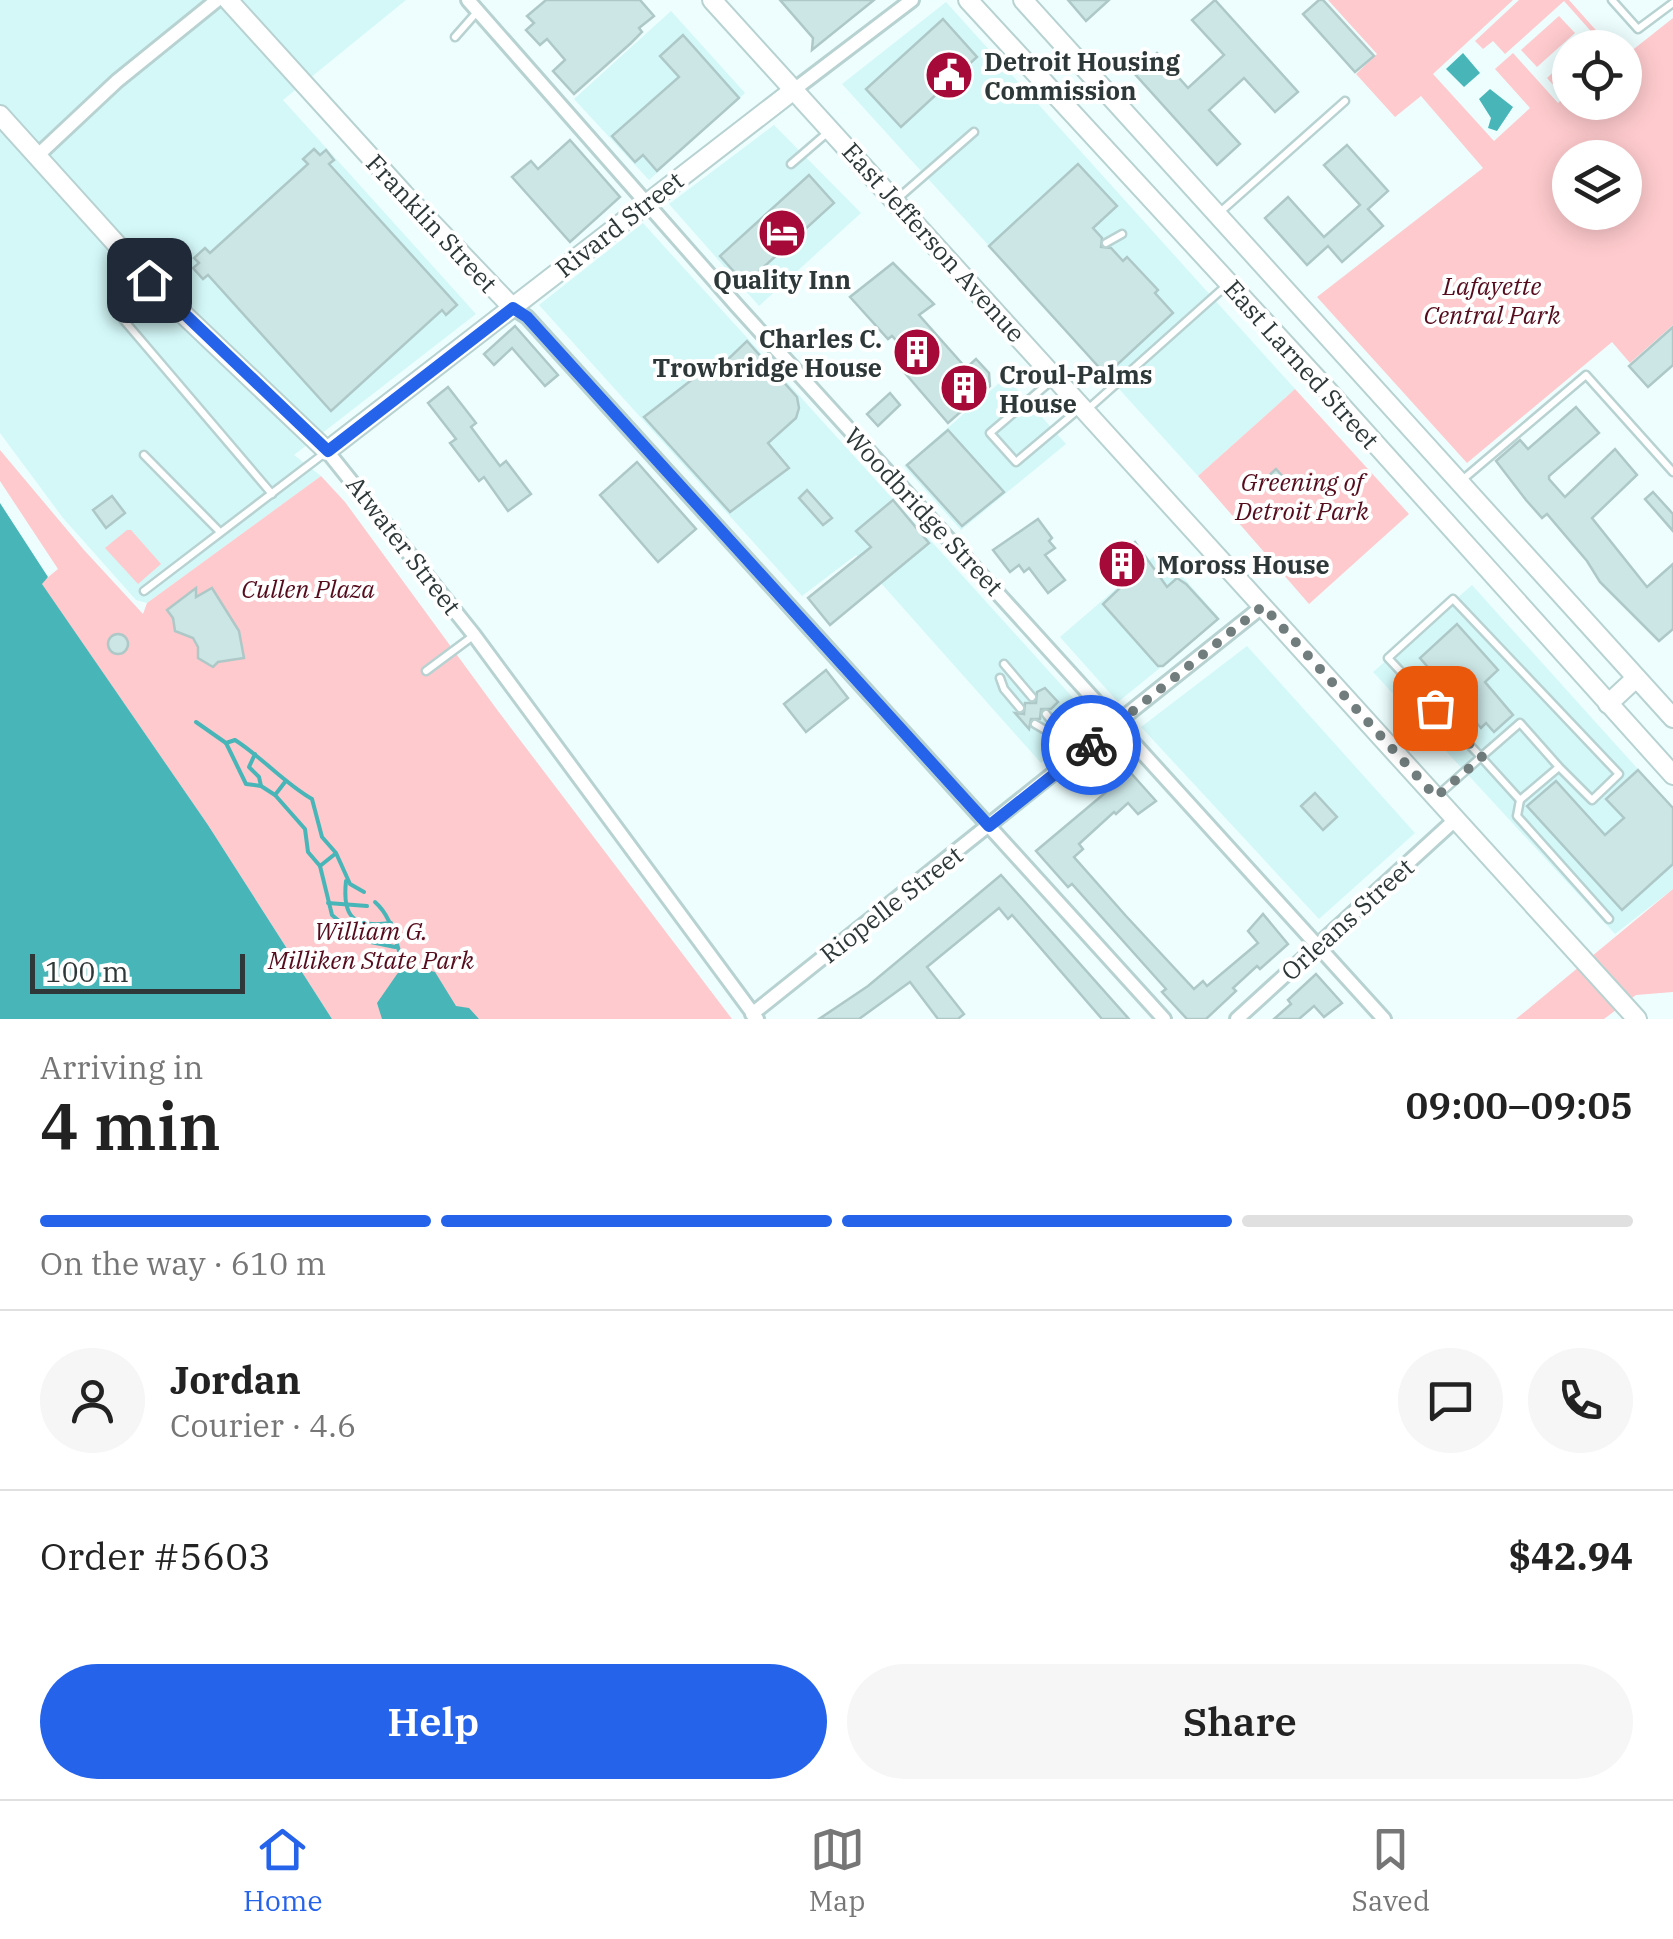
<!DOCTYPE html>
<html lang="en">
<head>
<meta charset="utf-8">
<style>
	body { margin:0; font-family:"IBM Plex Serif",serif; background:#f6f6f6; color:#222; height:100vh; display:flex; flex-direction:column; font-size:38px; white-space:nowrap }
	* { box-sizing:border-box; margin:0 }
	p { font-size:32px; color:#767676 }
	.icon { flex:none; width:55px; height:55px; fill:none; stroke:currentColor; stroke-width:2; stroke-linecap:round; stroke-linejoin:round }
	.map { position:relative; height:1019px; overflow:hidden }
	.details { display:flex; flex-direction:column; background:#fff; flex:1 }
	.details>* { flex:none }
	.tools { position:absolute; left:1552px; top:30px; display:grid; gap:20px }
	.tools a { display:grid; place-items:center; width:90px; height:90px; border-radius:50%; background:#fff; box-shadow:0 5px 25px #0003; font-size:50px }
	.scale { position:absolute; left:30px; bottom:25px; width:215px; box-sizing:border-box; padding-left:10px; border:5px solid #2e3838; border-top:0; font-size:28px; line-height:35px; white-space:nowrap; color:#2e3838; -webkit-text-stroke:8px #fff; paint-order:stroke }
	.pin { position:absolute; display:grid; place-items:center; width:85px; height:85px; color:#fff; margin:-42px; border-radius:20px; box-shadow:0 5px 15px #0006 }
	.courier { position:absolute; display:grid; place-items:center; width:100px; height:100px; margin:-50px; border:8px solid #2563eb; border-radius:50%; background:#fff; color:#222; box-shadow:0 2px 12px #0007 }
	.head em { font-style:normal; font-weight:600 }
	.head div { display:flex; flex-direction:column-reverse }
	.head { display:flex; align-items:center; justify-content:space-between; height:170px; padding:0 40px }
	h1 { font-size:65px; font-weight:600; line-height:75px }
	.bar { display:grid; grid-template-columns:repeat(4,1fr); gap:15px 10px; align-content:center; height:120px; padding:0 40px }
	.bar i { height:12px; border-radius:8px; background:#e0e0e0 }
	.bar .active { background:#2563eb }
	.bar p { grid-column:span 4 }
	.line { display:flex; align-items:center; gap:25px; padding:0 40px; border-top:2px solid #e0e0e0 }
	.line div { flex:1 }
	.round { display:grid; place-items:center; flex:none; width:105px; height:105px; border-radius:52px; background:#f6f6f6 }
	.cta { display:flex; gap:20px; margin-top:auto; padding:20px 40px }
	.cta a { flex:1; height:115px; border-radius:60px; background:#2563eb; color:#fff; font-size:40px; font-weight:600; line-height:115px; text-align:center }
	.cta a+a { background:#f6f6f6; color:#222 }
	.tabs { display:flex; justify-content:space-around; align-items:center; height:140px; border-top:2px solid #e0e0e0; background:#fff; font-size:28px; color:#767676 }
	.tabs a { display:grid; justify-items:center; gap:5px }
	.tabs .active { color:#2563eb }
	.map>svg:first-child { display:block }
	.built { fill:#d4f8f8 }
	.green { fill:#fecacd; fill-rule:evenodd }
	.water { fill:#48b6b8 }
	.lines { fill:none; stroke-linecap:round; stroke-linejoin:round }
	.stream { stroke:#48b6b8; stroke-width:4 }
	.building { fill:#cce6e6; stroke:#aec8c8; stroke-width:2.5 }
	.lane-casing { stroke:#b8d2d2; stroke-width:11 }
	.street-casing { stroke:#b8d2d2; stroke-width:18 }
	.secondary-casing { stroke:#b8d2d2; stroke-width:22 }
	.lane { stroke:#fff; stroke-width:6 }
	.street { stroke:#fff; stroke-width:12 }
	.secondary { stroke:#fff; stroke-width:18 }
	.done { stroke:#717d7d; stroke-width:10; stroke-dasharray:0 18 }
	.route { stroke:#2563eb; stroke-width:12 }
	.labels { text-anchor:middle; dominant-baseline:central; stroke-width:8; stroke-linejoin:round; paint-order:stroke }
	.poi-label { font-size:25px; font-weight:bold; fill:#2e3838; stroke:#fff; text-anchor:start }
	.street-label { font-size:25px; fill:#2e3838; stroke:#fff }
	.park-label { font-size:25px; font-style:italic; fill:#550c1d; stroke:#fff }
</style>
</head>
<body>
<div class="map">
<svg width="1673" height="1019" viewBox="0 0 1673 1019">
	<rect width="100%" height="100%" fill="#eefefe"/>
	<g class="built">
		<polygon points="0,0 406,0 283,100 476,314 294,455 321,476 147,603 136,600 63,518 0,433"/>
		<polygon points="946,2 1295,389 1198,476 842,84"/>
		<polygon points="671,11 745,93 649,180 574,99"/>
		<polygon points="774,125 861,213 759,306 669,204"/>
		<polygon points="643,223 1075,700 1091,723 1041,763 856,555 802,596 539,305"/>
		<polygon points="1006,377 1066,444 961,530 904,466"/>
		<polygon points="1160,551 1220,619 1118,702 1060,637"/>
		<polygon points="1472,585 1673,808 1673,889 1615,934 1373,672"/>
		<polygon points="1247,646 1415,833 1319,919 1141,727"/>
	</g>
	<g class="green">
		<path d="M1328 0H1513L1433 74 1494 141 1530 108 1495 69 1513 53 1558 103 1570 92V102H1625V56L1673 18V325L1630 363 1612 342 1467 463 1317 297 1483 168 1421 96 1395 117 1356 74 1377 54ZM1570 158H1625V212H1570Z"/>
		<polygon points="1519,0 1569,0 1611,47 1605,47 1564,1 1505,54 1493,41 1483,49 1475,41"/>
		<polygon points="1559,16 1575,33 1537,67 1521,50"/>
		<polygon points="1570,57 1570,88 1562,95 1547,78"/>
		<polygon points="1295,389 1409,514 1309,604 1198,476"/>
		<polygon points="0,450 84,550 143,614 147,603 321,476 345,502 498,711 732,1019 332,1019 208,825 41,583 58,569 0,481"/>
		<polygon points="127,530 131,530 161,564 138,584 105,548"/>
		<polygon points="1673,889 1673,992 1636,995 1604,1019 1516,1019"/>
	</g>
	<g class="water">
		<polygon points="1463,53 1480,73 1464,87 1446,69"/>
		<polygon points="1490,89 1513,107 1497,131 1488,128 1491,118 1479,99"/>
		<polygon points="0,503 48,577 42,584 208,825 332,1019 0,1019"/>
		<polygon points="404,964 435,972 456,1006 469,1008 479,1019 382,1019 377,1003"/>
	</g>
	<g class="lines">
		<g class="stream">
			<path d="M196 722 226 743 235 740C263 758 284 783 312 799L322 837 336 853 350 884 364 892"/>
			<polyline points="226,743 246,784 261,786"/>
			<polyline points="255,754 249,767 259,777 261,786 275,795"/>
			<polyline points="285,782 275,795 305,829 308,852 320,866 332,915 361,940 395,947"/>
			<polyline points="320,866 335,854"/>
			<path d="M346 881C342 918 354 928 391 923"/>
			<path d="M375 902C394 919 394 942 404 964"/>
			<polyline points="328,903 367,906"/>
		</g>
	</g>
	<g class="building">
		<polygon points="546,0 640,0 654,16 639,28 642,32 631,43 574,94 553,71 565,60 547,39 540,45 526,30 534,23 527,16"/>
		<polygon points="780,0 874,0 812,50 813,38"/>
		<polygon points="1068,0 1109,0 1086,21"/>
		<polygon points="1215,0 1298,92 1275,112 1244,78 1209,110 1240,144 1217,165 1134,73 1157,53 1188,88 1224,55 1192,20"/>
		<polygon points="1319,0 1323,0 1374,56 1355,72 1303,14"/>
		<polygon points="943,19 977,57 901,127 866,89"/>
		<polygon points="683,35 739,98 657,171 643,155 635,162 612,136 679,77 660,56"/>
		<polygon points="570,140 620,197 570,242 512,177 531,161 538,169"/>
		<polygon points="1347,145 1388,191 1368,209 1383,226 1342,262 1328,246 1307,265 1265,218 1288,197 1324,237 1360,205 1324,165"/>
		<polygon points="314,149 320,155 326,150 334,160 329,164 457,305 446,315 442,310 331,411 208,275 203,279 193,268 199,263 194,258 205,248 210,253 308,164 303,159"/>
		<polygon points="1078,164 1117,206 1093,228 1102,238 1101,247 1111,248 1123,261 1127,257 1158,290 1155,293 1173,313 1106,375 989,246"/>
		<polygon points="809,175 834,203 745,284 720,256"/>
		<polygon points="893,263 934,304 919,315 966,368 976,359 989,373 990,386 948,423 898,365 910,355 892,336 888,339 850,297"/>
		<polygon points="515,326 558,375 545,386 512,348 494,365 484,354"/>
		<polygon points="1673,327 1673,365 1648,387 1629,366"/>
		<polygon points="747,341 797,397 799,408 796,418 768,443 789,468 730,512 644,417 716,361 721,366"/>
		<polygon points="448,387 476,423 471,427 500,466 506,461 531,494 508,511 484,477 479,481 450,443 456,439 428,403"/>
		<polygon points="890,393 900,405 878,426 867,414"/>
		<polygon points="1576,407 1599,433 1549,476 1549,479 1565,497 1615,449 1637,475 1592,518 1647,587 1673,564 1673,629 1659,641 1600,582 1587,561 1547,514 1542,518 1526,500 1496,461 1520,440 1528,449"/>
		<polygon points="948,430 1004,492 962,526 907,465"/>
		<polygon points="637,462 696,529 658,562 600,495"/>
		<polygon points="1276,469 1286,480 1273,491 1264,480"/>
		<polygon points="807,490 832,518 823,525 799,498"/>
		<polygon points="1653,492 1673,514 1673,531 1645,499"/>
		<polygon points="112,496 125,513 106,528 93,510"/>
		<polygon points="893,500 929,543 830,625 808,598 871,547 856,531"/>
		<polygon points="1038,519 1052,538 1049,541 1055,548 1045,555 1065,580 1048,593 1029,568 1024,572 1019,565 1010,572 993,550"/>
		<polygon points="1135,542 1167,587 1177,578 1186,584 1218,619 1163,666 1158,666 1103,604 1120,588 1107,572 1113,567 1108,561 1116,554 1119,556"/>
		<polygon points="196,588 196,597 212,588 239,631 244,658 218,662 213,667 198,658 198,647 193,638 175,631 173,618 167,610"/>
		<polygon points="1457,624 1498,670 1485,682 1513,715 1494,732 1486,723 1481,728 1420,658"/>
		<circle cx="118" cy="644" r="10"/>
		<polygon points="826,670 848,698 806,732 784,704"/>
		<polygon points="1045,688 1058,702 1051,709 1041,709 1040,719 1031,719 1029,729 1015,713 1024,714 1025,703 1036,703 1037,692"/>
		<polygon points="1638,770 1673,808 1673,864 1622,910 1527,806 1556,781 1605,835 1624,818 1606,799"/>
		<polygon points="1130,772 1156,801 1138,814 1128,803 1116,814 1114,812 1079,844 1083,849 1074,857 1126,916 1194,989 1203,981 1207,986 1258,943 1248,931 1263,914 1288,944 1260,969 1257,966 1233,988 1236,991 1206,1019 1187,1019 1162,992 1166,989 1072,884 1068,887 1036,851"/>
		<polygon points="1315,793 1337,817 1323,830 1301,806"/>
		<polygon points="1001,875 1129,1019 1102,1019 1012,915 1008,919 999,908 927,967 964,1014 958,1019 938,1019 910,982 859,1019 819,1019 868,986"/>
		<polygon points="1316,974 1342,1003 1324,1017 1314,1006 1299,1019 1274,1019 1291,1004 1288,1000"/>
	</g>
	<g class="lines">
		<g class="lane-casing">
			<g id="lane">
				<polyline points="1612,0 1638,29 1673,3"/>
				<polyline points="455,37 477,12"/>
				<polyline points="791,164 827,133"/>
				<polyline points="896,200 974,132"/>
				<polyline points="1219,213 1345,101"/>
				<polyline points="1106,243 1122,234"/>
				<polyline points="148,282 116,311 272,494"/>
				<polyline points="1051,381 990,433 1016,462 1079,409"/>
				<polyline points="1088,409 1228,284"/>
				<polyline points="144,455 220,532"/>
				<polyline points="1461,481 1586,375 1673,472"/>
				<polyline points="144,591 326,452"/>
				<polyline points="1004,664 1032,697"/>
				<polyline points="426,671 473,636"/>
				<polyline points="1000,678 1004,689 1020,708"/>
				<polyline points="1046,714 1079,754"/>
				<polyline points="1035,724 1059,738 1075,758"/>
				<polyline points="1437,796 1481,757 1520,800 1559,767 1592,800 1619,774 1453,599 1388,658 1481,757 1520,723 1559,767"/>
				<polyline points="1520,800 1517,816 1609,919"/>
			</g>
		</g>
		<g class="street-casing">
			<g id="street">
				<polyline points="468,0 737,306 1384,1019"/>
				<polyline points="795,89 912,0"/>
				<polyline points="37,156 117,81 217,0"/>
				<polyline points="513,308 527,317 1164,1019"/>
				<polyline points="327,451 474,635 757,1019"/>
				<polyline points="752,1014 1263,606"/>
				<polyline points="1237,1019 1456,819"/>
			</g>
		</g>
		<g class="secondary-casing">
			<g id="secondary">
				<polyline points="228,0 404,194 513,308"/>
				<polyline points="712,0 1637,1019"/>
				<polyline points="968,0 1320,382 1673,775"/>
				<polyline points="1023,0 1673,718"/>
				<polyline points="0,115 157,289 327,451 795,89"/>
				<polyline points="1608,704 1636,678"/>
			</g>
		</g>
		<use href="#lane" class="lane"/>
		<use href="#street" class="street"/>
		<use href="#secondary" class="secondary"/>
	</g>
	<g class="lines">
		<polyline class="done" points="1091,745 1263,606 1436,797 1482,757 1435,708"/>
		<polyline class="route" points="149,280 328,451 513,308 527,317 989,826 1091,745"/>
	</g>
	<defs>
		<g id="civic-disc" transform="scale(2.5)"><circle r="9.5" fill="#a50a38" stroke="#fff"/><path d="M-.6-6.5H3V-4.5H.6V-3L4-1V1h2V6H-6V1h2V-1L-.6-3ZM-1.2 2.5V6h2.4V2.5Z" fill="#fff"/></g>
		<g id="hotel-disc" transform="scale(2.5)"><circle r="9.5" fill="#a50a38" stroke="#fff"/><path d="M-6-4.5h1.5V1H6V5H4.5V3h-9V5H-6ZM-4 0a1.8 1.8 0 1 1 3.6 0ZM.5 0V-2.5h3Q6-2.5 6 0Z" fill="#fff"/></g>
		<g id="building-disc" transform="scale(2.5)"><circle r="9.5" fill="#a50a38" stroke="#fff"/><path d="M-4-6H4V6H1V3H-1V6H-4ZM-2.5-4.3h1.7v1.8h-1.7ZM.8-4.3h1.7v1.8H.8ZM-2.5-1h1.7V.8h-1.7ZM.8-1h1.7V.8H.8Z" fill="#fff"/></g>
	</defs>
	<g fill-rule="evenodd">
		<use href="#civic-disc" x="949" y="75"/>
		<use href="#hotel-disc" x="782" y="233"/>
		<use href="#building-disc" x="917" y="352"/>
		<use href="#building-disc" x="964" y="388"/>
		<use href="#building-disc" x="1122" y="564"/>
	</g>
	<g class="labels">
		<g class="poi-label">
			<text x="984" y="61">Detroit Housing<tspan x="984" dy="29">Commission</tspan></text>
			<text x="782" y="279" text-anchor="middle">Quality Inn</text>
			<text x="882" y="338" text-anchor="end">Charles C.<tspan x="882" dy="29">Trowbridge House</tspan></text>
			<text x="999" y="374">Croul-Palms<tspan x="999" dy="29">House</tspan></text>
			<text x="1157" y="564">Moross House</text>
		</g>
		<g class="street-label">
			<text transform="translate(432 223) rotate(47)">Franklin Street</text>
			<text transform="translate(619 224) rotate(-38)">Rivard Street</text>
			<text transform="translate(934 242) rotate(48)">East Jefferson Avenue</text>
			<text transform="translate(1302 364) rotate(48)">East Larned Street</text>
			<text transform="translate(924 511) rotate(47)">Woodbridge Street</text>
			<text transform="translate(404 545) rotate(52)">Atwater Street</text>
			<text transform="translate(891 904) rotate(-38)">Riopelle Street</text>
			<text transform="translate(1347 919) rotate(-42)">Orleans Street</text>
		</g>
		<g class="park-label">
			<text x="1492" y="285">Lafayette<tspan x="1492" dy="29">Central Park</tspan></text>
			<text x="1302" y="481">Greening of<tspan x="1302" dy="29">Detroit Park</tspan></text>
			<text x="308" y="588">Cullen Plaza</text>
			<text x="371" y="930">William G.<tspan x="371" dy="29">Milliken State Park</tspan></text>
		</g>
	</g>
</svg>
<div class="tools">
<a><svg class="icon" aria-label="locate" viewBox="0 0 24 24"><circle cx="12" cy="12" r="6"/><path d="M12 2v4M12 18v4M2 12h4M18 12h4"/></svg></a>
<a><svg class="icon" aria-label="layers" viewBox="0 0 24 24"><path d="M12 4l9 5-9 5-9-5zM3 14l9 5 9-5"/></svg></a>
</div>
<div class="scale">100 m</div>
<div class="pin" style="left:1435px;top:708px;background:#ea580c"><svg class="icon" aria-label="bag" viewBox="0 0 24 24"><path d="M5 8h14l-1 12H6zM9 8a3 3 0 0 1 6 0"/></svg></div>
<div class="pin" style="left:149px;top:280px;background:#1f2937"><svg class="icon" aria-label="home" viewBox="0 0 24 24"><path d="M3 11l9-7 9 7M6 9v11h12V9"/></svg></div>
<div class="courier" style="left:1091px;top:745px"><svg class="icon" aria-label="bike" viewBox="0 0 24 24"><circle cx="6" cy="16" r="4"/><circle cx="18" cy="16" r="4"/><path d="M6 16l4-8h5l3 8M10 8l3 8H6M13 5h3"/></svg></div>
</div>
<section class="details">
<div class="head"><div><h1>4 min</h1><p>Arriving in</p></div><em>09:00–09:05</em></div>
<div class="bar"><i class="active"></i><i class="active"></i><i class="active"></i><i></i><p>On the way · 610 m</p></div>
<div class="line" style="height:180px"><a class="round"><svg class="icon" aria-label="person" viewBox="0 0 24 24"><circle cx="12" cy="8" r="4"/><path d="M4 21q1-7 8-7t8 7"/></svg></a><div><b>Jordan</b><p>Courier · 4.6</p></div><a class="round"><svg class="icon" aria-label="chat" viewBox="0 0 24 24"><path d="M4 5h16v11H9l-5 4z"/></svg></a><a class="round"><svg class="icon" aria-label="phone" viewBox="0 0 24 24"><path d="M5 4h4l2 5-3 2q2 4 5 5l2-3 5 2v4C11 20 4 13 5 4z"/></svg></a></div>
<div class="line" style="height:130px"><div>Order #5603</div><b>$42.94</b></div>
<div class="cta"><a>Help</a><a>Share</a></div>
</section>
<nav class="tabs">
<a class="active"><svg class="icon" aria-label="home" viewBox="0 0 24 24"><path d="M3 11l9-7 9 7M6 9v11h12V9"/></svg>Home</a>
<a><svg class="icon" aria-label="map" viewBox="0 0 24 24"><path d="M3 6l6-2 6 2 6-2v14l-6 2-6-2-6 2zM9 4v14M15 6v14"/></svg>Map</a>
<a><svg class="icon" aria-label="saved" viewBox="0 0 24 24"><path d="M7 4h10v16l-5-4-5 4z"/></svg>Saved</a>
</nav>
</body>
</html>
